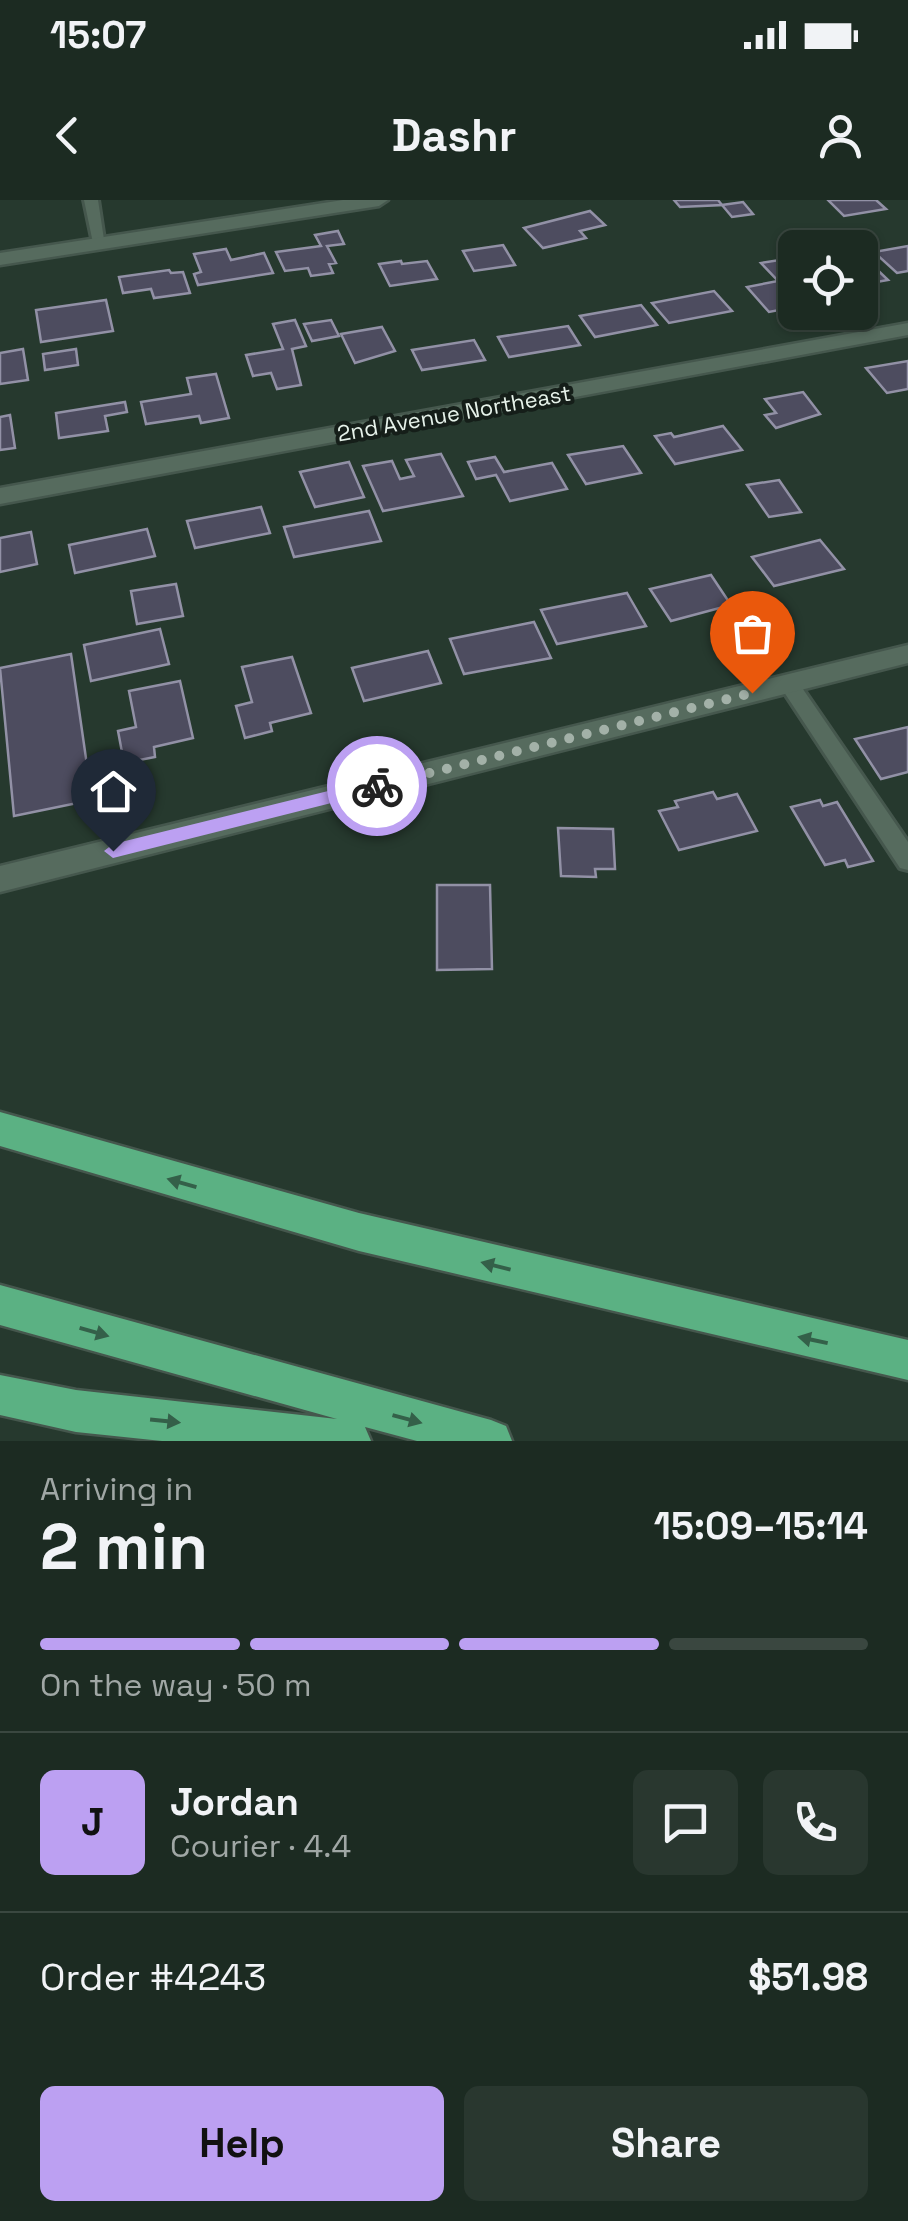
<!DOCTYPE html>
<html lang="en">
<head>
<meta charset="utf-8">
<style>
	body { margin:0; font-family:"Space Grotesk",sans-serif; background:#29372f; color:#f1f3f6; height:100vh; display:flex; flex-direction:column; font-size:38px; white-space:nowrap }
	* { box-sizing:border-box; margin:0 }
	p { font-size:32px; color:#a0a7a5 }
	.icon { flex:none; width:55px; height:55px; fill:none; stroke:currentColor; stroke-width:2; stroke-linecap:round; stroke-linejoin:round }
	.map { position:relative; height:1241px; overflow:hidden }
	.side { display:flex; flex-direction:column; background:#1c2b22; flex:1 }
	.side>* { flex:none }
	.controls { position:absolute; left:778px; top:30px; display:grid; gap:20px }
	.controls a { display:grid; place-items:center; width:100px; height:100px; border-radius:15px; background:#1c2b22; box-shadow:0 2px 8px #0004,0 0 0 2px #3a4740; font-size:50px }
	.pin { position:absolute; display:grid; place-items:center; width:85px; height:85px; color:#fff; margin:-102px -42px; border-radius:50% 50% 50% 0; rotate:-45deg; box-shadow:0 0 10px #0007 }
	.pin .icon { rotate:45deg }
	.courier { position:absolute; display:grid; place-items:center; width:100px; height:100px; margin:-50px; border:8px solid #bca0f2; border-radius:50%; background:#fff; color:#222; box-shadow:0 2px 12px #0007 }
	.head em { font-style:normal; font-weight:700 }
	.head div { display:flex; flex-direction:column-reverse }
	.head { display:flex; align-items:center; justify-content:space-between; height:170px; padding:0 40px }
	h1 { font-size:65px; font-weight:700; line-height:75px }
	.bar { display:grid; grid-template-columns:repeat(4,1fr); gap:15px 10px; align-content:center; height:120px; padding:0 40px }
	.bar i { height:12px; border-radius:8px; background:#3a4740 }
	.bar .selected { background:#bca0f2 }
	.bar p { grid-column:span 4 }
	.line { display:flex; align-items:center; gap:25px; padding:0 40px; border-top:2px solid #3a4740 }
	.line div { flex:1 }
	.round { display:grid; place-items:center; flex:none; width:105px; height:105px; border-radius:15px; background:#29372f }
	.action { display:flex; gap:20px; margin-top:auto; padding:20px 40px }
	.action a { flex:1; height:115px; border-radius:15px; background:#bca0f2; color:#111; font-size:40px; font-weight:700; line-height:115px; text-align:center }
	.action a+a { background:#29372f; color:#f1f3f6 }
	.status { display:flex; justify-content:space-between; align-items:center; height:70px; padding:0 50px; background:#1c2b22; direction:ltr }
	.status svg { height:28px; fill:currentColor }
	header { display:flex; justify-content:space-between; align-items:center; height:130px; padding:0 40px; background:#1c2b22; font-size:45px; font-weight:700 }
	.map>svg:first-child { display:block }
	.building { fill:#4d4c5f; stroke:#9291a6; stroke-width:2.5 }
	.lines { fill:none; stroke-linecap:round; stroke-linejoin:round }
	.lane-casing { stroke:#45574d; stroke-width:6 }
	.street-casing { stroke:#45574d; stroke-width:5 }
	.highway-casing { stroke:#45574d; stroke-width:5 }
	.lane { fill:#566b5e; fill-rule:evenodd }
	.street { fill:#566b5e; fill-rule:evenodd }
	.highway { fill:#5bb183; fill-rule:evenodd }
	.oneway { fill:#346049 }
	.route { fill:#bca0f2 }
	.done { stroke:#a3b1a8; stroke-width:10; stroke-dasharray:0 18 }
	.labels { text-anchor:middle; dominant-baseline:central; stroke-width:8; stroke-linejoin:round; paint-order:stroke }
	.far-street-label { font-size:22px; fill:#e6f2ea; stroke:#151e19 }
</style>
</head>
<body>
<div class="status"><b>15:07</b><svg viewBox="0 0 49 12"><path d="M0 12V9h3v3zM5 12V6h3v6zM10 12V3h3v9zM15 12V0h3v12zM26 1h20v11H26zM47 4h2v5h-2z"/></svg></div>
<header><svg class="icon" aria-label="back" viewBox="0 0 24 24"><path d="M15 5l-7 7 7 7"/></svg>Dashr<svg class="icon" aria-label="person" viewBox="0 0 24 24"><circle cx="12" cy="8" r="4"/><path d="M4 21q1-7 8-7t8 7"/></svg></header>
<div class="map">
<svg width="908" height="1241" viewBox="0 0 908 1241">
	<rect width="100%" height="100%" fill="#26392e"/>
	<g class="building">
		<polygon points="674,0 718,0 722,5 680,7"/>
		<polygon points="828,0 876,0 886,9 844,16"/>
		<polygon points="743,2 753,14 732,17 722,5"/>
		<polygon points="590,11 605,25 580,31 586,38 543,48 524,28"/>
		<polygon points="338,31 344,44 327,46 336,63 329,64 333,73 311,76 308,68 285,71 276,52 321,46 315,35"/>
		<polygon points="503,45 515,65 474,71 463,51"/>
		<polygon points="908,46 908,71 897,73 874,52"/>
		<polygon points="226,49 231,60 264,53 273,73 198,85 194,74 201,72 194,54"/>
		<polygon points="860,55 862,55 888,80 860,85"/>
		<polygon points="786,59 795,68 795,107 769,112 747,87 778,81 761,63"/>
		<polygon points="401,61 402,64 427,61 437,79 390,86 379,64"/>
		<polygon points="169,70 171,73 183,72 190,93 154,98 151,89 123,93 119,77"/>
		<polygon points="714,91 732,111 669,123 652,103"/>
		<polygon points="106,100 113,131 41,142 36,110"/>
		<polygon points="641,105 657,125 595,137 580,116"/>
		<polygon points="295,120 306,146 292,149 301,185 277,189 271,173 253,176 246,155 283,149 273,124"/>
		<polygon points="331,120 339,136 312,141 304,124"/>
		<polygon points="568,126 580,145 509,157 498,137"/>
		<polygon points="382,127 395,151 355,163 341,134"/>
		<polygon points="474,140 485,160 422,170 412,150"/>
		<polygon points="23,149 28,180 0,184 0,153"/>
		<polygon points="76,149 78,165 45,170 43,154"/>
		<polygon points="908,161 908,189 887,193 866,168"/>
		<polygon points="216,174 229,218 201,223 199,216 146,224 141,202 191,194 187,178"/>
		<polygon points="803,192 820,214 776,228 765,215 776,213 765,199"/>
		<polygon points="125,202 127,212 105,216 108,231 59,238 56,213"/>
		<polygon points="10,215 15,248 0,250 0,217"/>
		<polygon points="723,226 742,250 675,264 655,236 671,233 674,237"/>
		<polygon points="623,246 641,273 586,284 568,255"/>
		<polygon points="441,254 463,296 383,311 363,266 392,261 400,279 414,276 406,260"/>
		<polygon points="495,257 504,272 552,263 567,289 510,301 496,275 476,279 468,262"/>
		<polygon points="349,262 364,297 315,307 300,272"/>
		<polygon points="779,280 801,312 769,317 747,285"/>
		<polygon points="261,307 270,333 195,348 187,321"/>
		<polygon points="369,311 381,341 294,357 284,327"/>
		<polygon points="147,329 155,356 75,373 69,345"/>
		<polygon points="31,332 37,364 0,372 0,338"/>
		<polygon points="820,340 844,369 774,386 752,357"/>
		<polygon points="711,375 731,405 671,421 650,389"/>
		<polygon points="176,384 183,416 137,424 131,391"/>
		<polygon points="627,393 646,426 557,444 541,410"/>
		<polygon points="534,422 551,458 464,474 450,439"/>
		<polygon points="160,429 169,464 91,481 84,445"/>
		<polygon points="428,451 441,483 364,501 352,468"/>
		<polygon points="71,454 92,600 14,616 0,468"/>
		<polygon points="292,457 311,513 270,523 272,531 245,538 236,506 252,502 242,467"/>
		<polygon points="180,481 193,538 154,547 155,557 124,563 118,531 136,527 129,491"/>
		<polygon points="908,527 908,572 881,579 855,539"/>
		<polygon points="713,592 717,599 737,594 757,631 679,650 659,611 678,607 675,601"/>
		<polygon points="820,600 823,606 837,602 873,661 848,667 845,660 825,665 791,607"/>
		<polygon points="558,628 613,629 615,669 595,669 596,677 561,676"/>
		<polygon points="437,685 490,685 492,769 437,770"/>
	</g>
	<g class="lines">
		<g class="lane-casing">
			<g id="lane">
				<polygon points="84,0 98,0 105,46 93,43"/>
				<polygon points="789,477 796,479 908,642 908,670 900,668 782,489 779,484 782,479"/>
			</g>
		</g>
		<g class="street-casing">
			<g id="street">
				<polygon points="343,0 388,0 379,6 0,65 0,53"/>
				<polygon points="908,123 908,135 0,304 0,288"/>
				<polygon points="908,445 908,463 0,692 0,666"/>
			</g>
		</g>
		<g class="highway-casing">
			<g id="highway">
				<polygon points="0,912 359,1013 908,1140 908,1180 359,1051 0,946"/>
				<polygon points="0,1085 491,1220 506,1226 512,1241 417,1241 365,1227 371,1241 162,1241 76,1232 0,1215 0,1175 76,1190 337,1219 0,1125"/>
			</g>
		</g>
		<use href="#lane" class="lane"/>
		<use href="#street" class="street"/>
		<use href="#highway" class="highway"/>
	</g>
	<defs><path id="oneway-solid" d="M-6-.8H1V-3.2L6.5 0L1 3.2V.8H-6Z" transform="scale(2.5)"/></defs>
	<g class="oneway">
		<use href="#oneway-solid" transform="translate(182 983) rotate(-164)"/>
		<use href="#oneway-solid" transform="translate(496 1066) rotate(-166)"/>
		<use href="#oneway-solid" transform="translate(94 1132) rotate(16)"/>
		<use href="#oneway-solid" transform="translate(813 1140) rotate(-168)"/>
		<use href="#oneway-solid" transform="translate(407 1219) rotate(15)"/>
		<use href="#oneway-solid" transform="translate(165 1221) rotate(6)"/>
	</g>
	<polygon class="route" points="377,579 385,586 383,590 113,658 104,651 113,644"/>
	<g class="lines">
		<polyline class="done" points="377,586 752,493"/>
	</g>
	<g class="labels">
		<g class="far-street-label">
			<text transform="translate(454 213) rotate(-10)">2nd Avenue Northeast</text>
		</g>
	</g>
</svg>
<div class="controls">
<a><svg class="icon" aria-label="locate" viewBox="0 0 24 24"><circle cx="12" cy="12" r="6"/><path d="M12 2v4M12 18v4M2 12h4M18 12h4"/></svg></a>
</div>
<div class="pin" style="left:752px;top:493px;background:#ea580c"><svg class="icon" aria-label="bag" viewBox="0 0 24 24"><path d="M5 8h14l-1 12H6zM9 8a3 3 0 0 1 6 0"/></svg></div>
<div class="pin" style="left:113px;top:651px;background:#1f2937"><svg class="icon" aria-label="home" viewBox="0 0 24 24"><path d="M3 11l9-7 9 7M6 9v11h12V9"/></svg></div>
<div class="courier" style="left:377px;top:586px"><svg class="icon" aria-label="bike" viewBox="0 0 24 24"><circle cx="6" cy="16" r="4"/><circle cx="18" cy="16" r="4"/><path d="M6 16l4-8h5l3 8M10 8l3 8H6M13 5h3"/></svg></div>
</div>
<section class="side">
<div class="head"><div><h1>2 min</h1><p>Arriving in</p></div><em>15:09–15:14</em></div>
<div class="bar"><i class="selected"></i><i class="selected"></i><i class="selected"></i><i></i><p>On the way · 50 m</p></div>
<div class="line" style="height:180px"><b class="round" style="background:#bca0f2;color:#111">J</b><div><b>Jordan</b><p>Courier · 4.4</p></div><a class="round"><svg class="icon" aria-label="chat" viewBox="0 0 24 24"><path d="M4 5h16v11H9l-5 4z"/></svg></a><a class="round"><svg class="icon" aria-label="phone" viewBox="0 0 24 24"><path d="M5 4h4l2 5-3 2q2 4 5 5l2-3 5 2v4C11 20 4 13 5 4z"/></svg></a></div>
<div class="line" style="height:130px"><div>Order #4243</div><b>$51.98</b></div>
<div class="action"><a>Help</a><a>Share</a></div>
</section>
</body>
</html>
